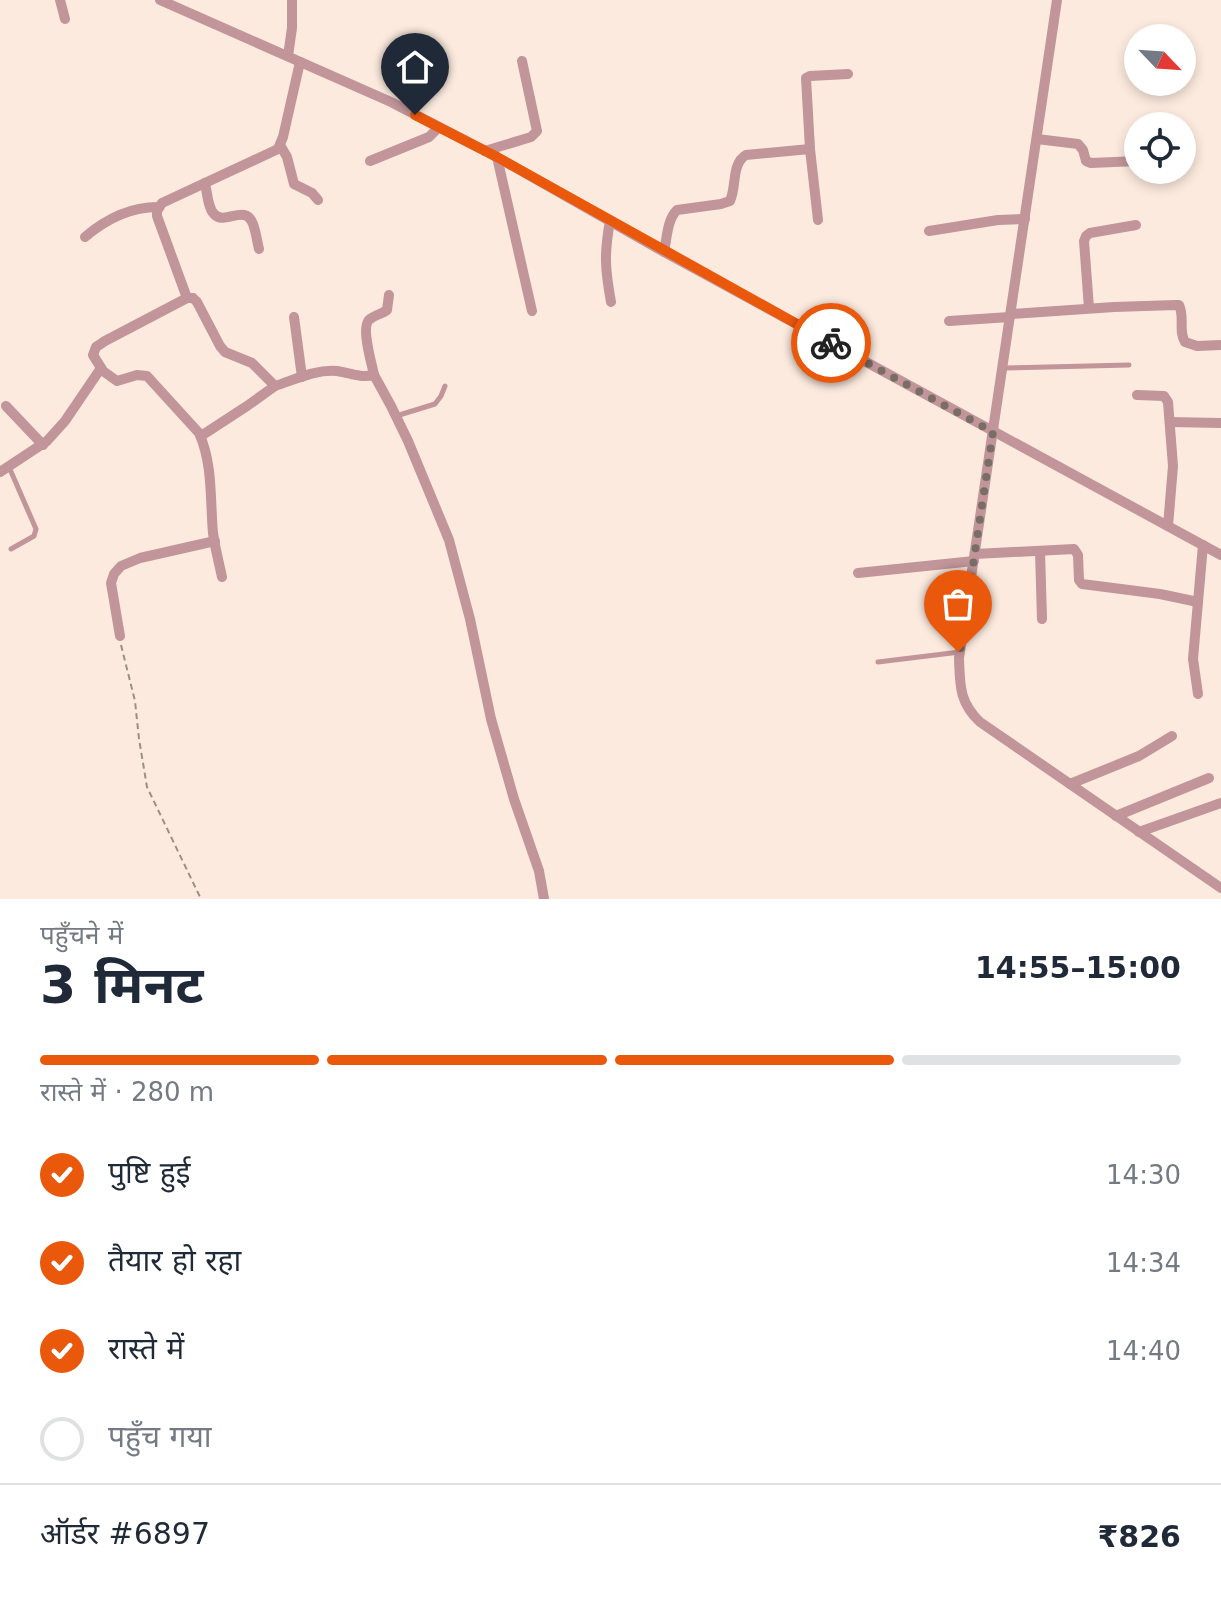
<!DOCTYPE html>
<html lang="hi">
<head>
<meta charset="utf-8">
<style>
	body { margin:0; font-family:"DejaVu Sans","Noto Sans Devanagari",sans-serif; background:#f6f6f7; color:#1f2937; height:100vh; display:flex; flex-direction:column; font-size:30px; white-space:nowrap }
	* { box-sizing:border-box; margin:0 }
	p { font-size:26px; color:#747a83 }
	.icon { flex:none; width:44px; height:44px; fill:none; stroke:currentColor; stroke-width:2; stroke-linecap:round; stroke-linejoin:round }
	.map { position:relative; height:899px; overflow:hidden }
	.panel { display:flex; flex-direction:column; background:#fff; flex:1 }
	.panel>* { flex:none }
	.needle { width:52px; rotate:115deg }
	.fabs { position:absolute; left:1124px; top:24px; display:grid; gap:16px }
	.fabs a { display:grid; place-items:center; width:72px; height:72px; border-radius:50%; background:#fff; box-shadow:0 4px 12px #0003; font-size:40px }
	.pin { position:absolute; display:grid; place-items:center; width:68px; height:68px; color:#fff; margin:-82px -34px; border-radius:50% 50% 50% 0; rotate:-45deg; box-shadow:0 0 8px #0007 }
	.pin .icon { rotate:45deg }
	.courier { position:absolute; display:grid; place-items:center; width:80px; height:80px; margin:-40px; border:6px solid #ea580c; border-radius:50%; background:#fff; color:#222; box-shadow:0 2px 10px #0007 }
	.headline em { font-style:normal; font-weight:700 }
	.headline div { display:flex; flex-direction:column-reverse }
	.headline { display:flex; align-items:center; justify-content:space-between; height:136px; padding:0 40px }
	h1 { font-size:52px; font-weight:700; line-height:60px }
	.bar { display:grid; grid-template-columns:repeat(4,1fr); gap:12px 8px; align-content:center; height:96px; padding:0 40px }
	.bar i { height:10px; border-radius:6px; background:#e0e1e3 }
	.bar .on { background:#ea580c }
	.bar p { grid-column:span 4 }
	.line { display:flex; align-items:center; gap:20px; padding:0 40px; border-top:2px solid #e0e1e3 }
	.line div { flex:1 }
	ol { padding:0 40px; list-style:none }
	li { display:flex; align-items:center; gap:24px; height:88px }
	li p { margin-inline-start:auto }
	li .icon { padding:8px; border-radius:50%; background:#ea580c; color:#fff; stroke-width:4 }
	li:last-child { color:#747a83 }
	li i { width:44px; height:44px; border:4px solid #e0e1e3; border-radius:50% }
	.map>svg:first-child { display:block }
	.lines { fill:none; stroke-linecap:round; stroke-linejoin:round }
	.path { stroke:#9c8f86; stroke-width:2; stroke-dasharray:6 4; stroke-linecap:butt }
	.service { stroke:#c19599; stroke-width:5 }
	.minor { stroke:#c19599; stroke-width:10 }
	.done { stroke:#796e66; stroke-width:8; stroke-dasharray:0 14.4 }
	.route { stroke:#ea580c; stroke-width:10 }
</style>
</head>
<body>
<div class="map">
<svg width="1221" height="899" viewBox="0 0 1221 899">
	<rect width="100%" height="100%" fill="#fceade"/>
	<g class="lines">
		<polyline class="path" points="121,645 135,701 139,739 147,787 201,899"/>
		<g class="service">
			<polyline points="1004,368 1129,365"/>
			<polyline points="396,416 435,404 441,396 445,386"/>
			<polyline points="9,467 36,529 34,536 11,549"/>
			<polyline points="878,662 960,652"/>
		</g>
		<g class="minor">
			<polyline points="60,0 65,19"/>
			<polyline points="160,0 391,102 497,157 664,252 1221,555"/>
			<path d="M1057 0 959 658C960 685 959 702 980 722L1221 888"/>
			<polyline points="288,56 292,28 292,0"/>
			<path d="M300 62 283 137 278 149 162 203 157 211V216L187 298H193L197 302 220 346 225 352 252 363 275 386C294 380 316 369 337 371 351 373 358 378 374 375L391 406 408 441 449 540 470 619 491 719 514 799 539 871 544 899"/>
			<polyline points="1037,139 1078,144 1083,150 1086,161 1091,163 1138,161"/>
			<polyline points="280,145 287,157 294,184 312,193 318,200"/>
			<polyline points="810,149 818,220"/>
			<polyline points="485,151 531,137 537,131 522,61"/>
			<polyline points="497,157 532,311"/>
			<polyline points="370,161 429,137 439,127"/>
			<path d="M205 183C207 192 208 208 214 214 225 226 245 203 253 224 256 232 257 241 259 249"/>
			<path d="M610 221C604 254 605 269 611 302"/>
			<polyline points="929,231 998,220 1025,219"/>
			<path d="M85 237C106 219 130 207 158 207"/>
			<path d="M664 252C667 238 667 220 677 210L721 204 730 201C737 186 731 164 746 155L810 149 806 78 810 76 848 74"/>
			<path d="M187 298 105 341 96 347 93 355 103 371 117 381 137 375 147 376 199 433C213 464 210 500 213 533 215 548 219 563 222 577"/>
			<polyline points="1089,308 1084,241 1086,236 1090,233 1136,225"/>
			<path d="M1011 314 1114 307 1176 305H1179C1185 317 1178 331 1185 342L1197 346 1221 345"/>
			<polyline points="294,317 302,377"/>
			<polyline points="949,321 1010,317"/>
			<path d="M374 375C372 364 360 326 370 319 375 315 382 314 387 310L389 295"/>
			<polyline points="1137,395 1164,396 1168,402 1173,466 1168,526"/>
			<polyline points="6,406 43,445"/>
			<polyline points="1170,422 1221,423"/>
			<polyline points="201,436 247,406 275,386"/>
			<polyline points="0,472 47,441 65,421 101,368"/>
			<polyline points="1040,551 1042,619"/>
			<polyline points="975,554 1074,549 1078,555 1079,580 1082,584 1160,594 1198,602"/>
			<polyline points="858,573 974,561"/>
			<polyline points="120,636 111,583 114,574 121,566 140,558 215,541"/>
			<polyline points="1198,694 1193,659 1203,545"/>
			<polyline points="1070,784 1139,756 1172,736"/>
			<polyline points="1116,816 1209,778"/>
			<polyline points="1139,832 1221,803"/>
		</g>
	</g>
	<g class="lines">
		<polyline class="done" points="831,343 993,432 960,652 958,652"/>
		<polyline class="route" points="415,115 497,157 831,343"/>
	</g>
</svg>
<div class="fabs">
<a><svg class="needle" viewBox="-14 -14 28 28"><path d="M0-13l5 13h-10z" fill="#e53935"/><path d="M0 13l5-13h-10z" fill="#747a83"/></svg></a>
<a><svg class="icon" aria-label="locate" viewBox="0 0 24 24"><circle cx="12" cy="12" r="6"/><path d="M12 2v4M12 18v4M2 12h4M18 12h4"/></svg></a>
</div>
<div class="pin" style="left:958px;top:652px;background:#ea580c"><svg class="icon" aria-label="bag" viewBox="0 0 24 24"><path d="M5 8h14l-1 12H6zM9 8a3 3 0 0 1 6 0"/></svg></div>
<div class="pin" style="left:415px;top:115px;background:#1f2937"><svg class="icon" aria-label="home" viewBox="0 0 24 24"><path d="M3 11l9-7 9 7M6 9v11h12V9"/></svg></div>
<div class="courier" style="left:831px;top:343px"><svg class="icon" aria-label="bike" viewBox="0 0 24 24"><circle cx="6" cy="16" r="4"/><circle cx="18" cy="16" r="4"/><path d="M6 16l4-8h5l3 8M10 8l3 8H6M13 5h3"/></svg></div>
</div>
<section class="panel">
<div class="headline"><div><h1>3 मिनट</h1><p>पहुँचने में</p></div><em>14:55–15:00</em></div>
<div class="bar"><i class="on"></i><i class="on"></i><i class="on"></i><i></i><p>रास्ते में · 280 m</p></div>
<ol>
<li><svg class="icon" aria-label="check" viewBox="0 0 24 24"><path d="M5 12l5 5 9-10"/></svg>पुष्टि हुई<p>14:30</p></li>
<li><svg class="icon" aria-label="check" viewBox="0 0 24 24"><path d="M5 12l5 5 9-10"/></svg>तैयार हो रहा<p>14:34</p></li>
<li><svg class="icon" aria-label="check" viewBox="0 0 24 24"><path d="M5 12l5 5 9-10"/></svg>रास्ते में<p>14:40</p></li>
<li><i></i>पहुँच गया</li>
</ol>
<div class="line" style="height:104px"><div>ऑर्डर #6897</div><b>₹826</b></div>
</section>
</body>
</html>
